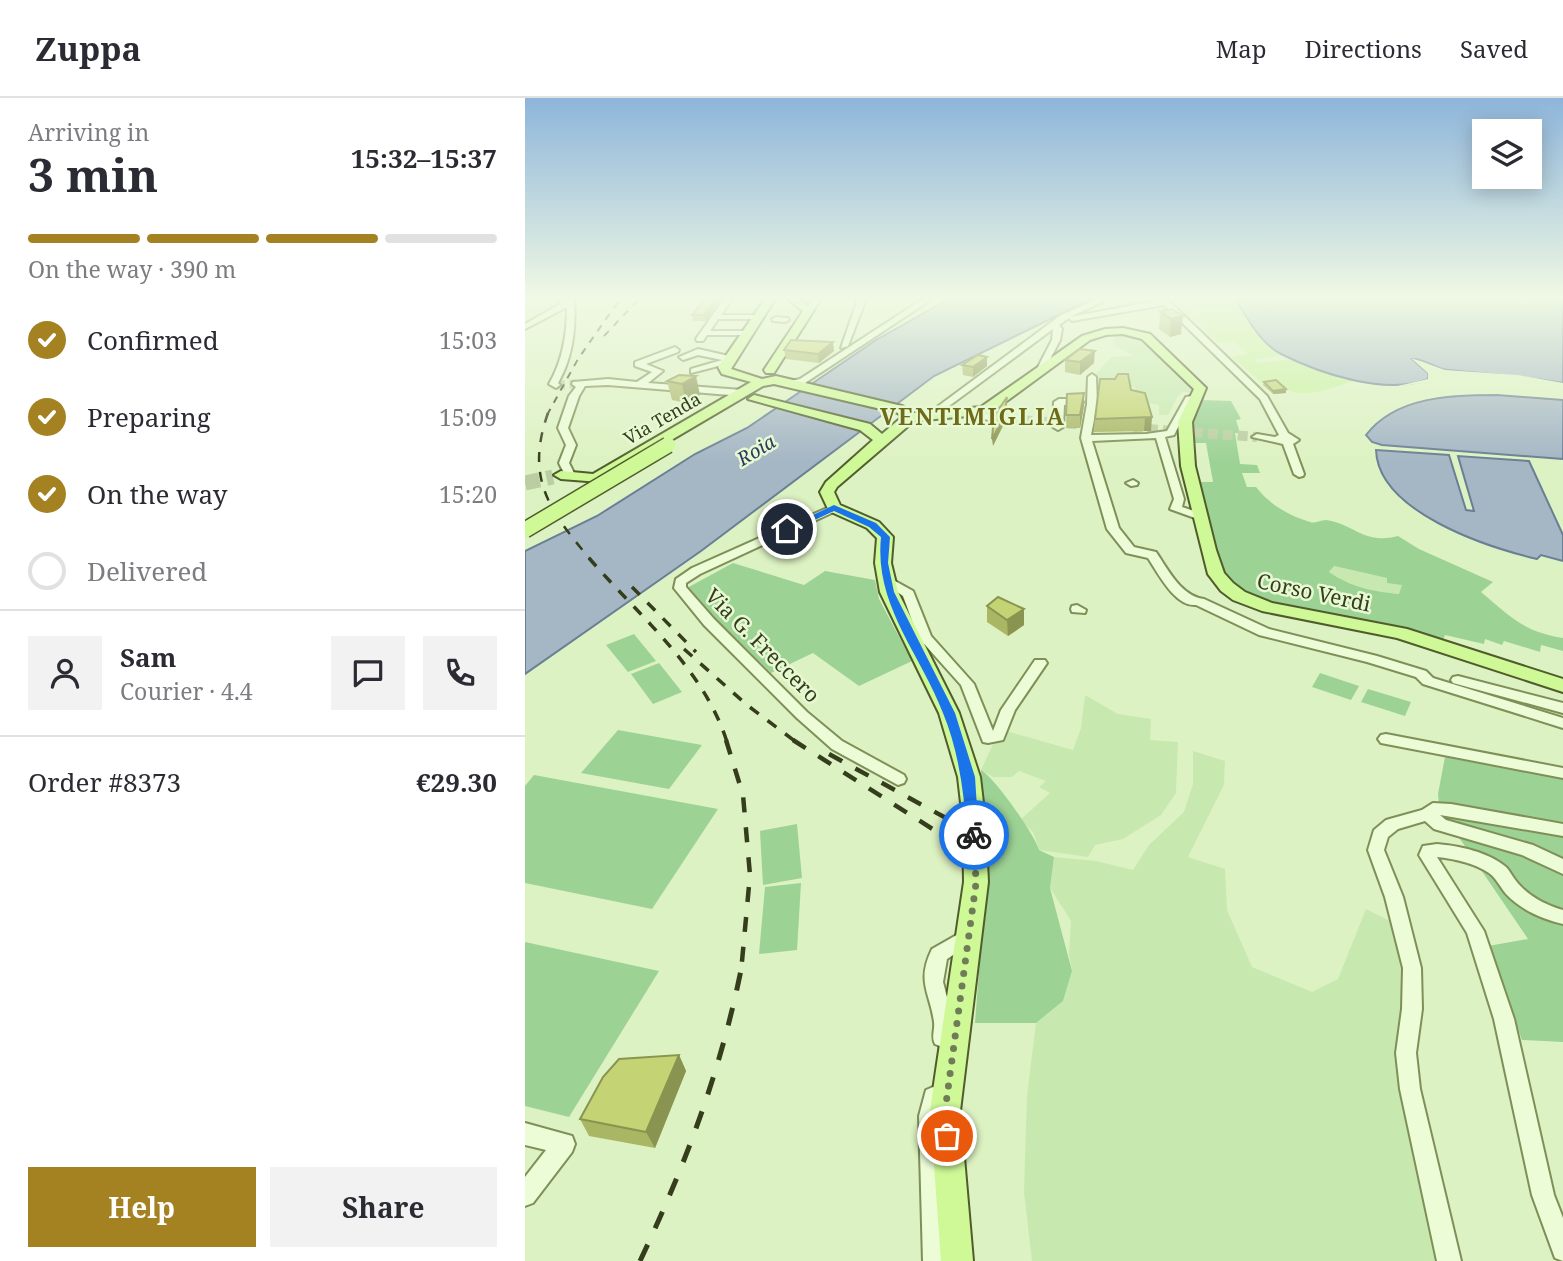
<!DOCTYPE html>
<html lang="en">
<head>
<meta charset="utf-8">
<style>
	body { margin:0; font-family:"Noto Serif",serif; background:#f2f2f3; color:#2b2b33; height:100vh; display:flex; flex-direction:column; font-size:26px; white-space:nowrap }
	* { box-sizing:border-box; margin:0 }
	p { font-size:23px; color:#7c7c81 }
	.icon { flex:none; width:38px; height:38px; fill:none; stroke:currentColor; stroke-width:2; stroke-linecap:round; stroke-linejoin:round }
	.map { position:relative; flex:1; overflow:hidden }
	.drawer { display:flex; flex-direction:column; background:#fff; width:525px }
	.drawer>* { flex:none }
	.buttons { position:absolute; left:947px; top:21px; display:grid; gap:14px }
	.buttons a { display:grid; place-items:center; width:70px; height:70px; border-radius:0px; background:#fff; box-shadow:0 4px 18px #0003; font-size:35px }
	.pin { position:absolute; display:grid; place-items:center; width:60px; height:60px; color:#fff; margin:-30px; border:4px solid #fff; border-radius:50%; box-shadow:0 2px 7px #0007 }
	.courier { position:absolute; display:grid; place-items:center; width:70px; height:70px; margin:-35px; border:5px solid #1a73e8; border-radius:50%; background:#fff; color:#222; box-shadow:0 2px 9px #0007 }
	.head em { font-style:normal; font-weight:700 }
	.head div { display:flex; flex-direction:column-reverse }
	.head { display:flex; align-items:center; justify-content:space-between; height:119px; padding:0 28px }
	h1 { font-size:46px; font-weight:700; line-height:52px }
	.bar { display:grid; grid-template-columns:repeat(4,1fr); gap:10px 7px; align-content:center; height:84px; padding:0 28px }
	.bar i { height:9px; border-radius:5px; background:#e1e1e2 }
	.bar .current { background:#a48221 }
	.bar p { grid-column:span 4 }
	.line { display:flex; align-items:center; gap:18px; padding:0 28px; border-top:2px solid #e1e1e2 }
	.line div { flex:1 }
	.round { display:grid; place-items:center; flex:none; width:74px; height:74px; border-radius:0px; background:#f2f2f3 }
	ol { padding:0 28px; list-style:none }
	li { display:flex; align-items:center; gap:21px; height:77px }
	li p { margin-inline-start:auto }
	li .icon { padding:7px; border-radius:50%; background:#a48221; color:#fff; stroke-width:4 }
	li:last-child { color:#7c7c81 }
	li i { width:38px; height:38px; border:4px solid #e1e1e2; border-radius:50% }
	.button { display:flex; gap:14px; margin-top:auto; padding:14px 28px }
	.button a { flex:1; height:80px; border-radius:0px; background:#a48221; color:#fff; font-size:28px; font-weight:700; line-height:80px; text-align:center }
	.button a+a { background:#f2f2f3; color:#2b2b33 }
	header { display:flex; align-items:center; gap:42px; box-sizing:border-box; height:98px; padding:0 35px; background:#fff; border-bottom:2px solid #e1e1e2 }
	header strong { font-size:33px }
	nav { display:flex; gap:38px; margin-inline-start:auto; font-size:24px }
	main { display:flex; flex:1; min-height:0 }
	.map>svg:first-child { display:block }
	.farmland { fill:#c7e9af }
	.green { fill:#9dd295; fill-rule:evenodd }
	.sand { fill:#c8f19d }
	.water { fill:#a5b6c5; stroke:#6a7f94; stroke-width:2 }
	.pier { fill:#ddf2c2 }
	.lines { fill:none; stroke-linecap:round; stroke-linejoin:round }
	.minor-tunnel-far1 { stroke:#bbcea1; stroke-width:9; stroke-dasharray:9 4.5; stroke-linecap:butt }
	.minor-tunnel { stroke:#bbcea1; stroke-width:10; stroke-dasharray:10 5; stroke-linecap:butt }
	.major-tunnel { stroke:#bbcea1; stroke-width:15; stroke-dasharray:15 7; stroke-linecap:butt }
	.minor-casing { stroke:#7f8f57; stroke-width:4 }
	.major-casing { stroke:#515c2c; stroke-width:4 }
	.minor { fill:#ebfcd7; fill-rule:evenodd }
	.major { fill:#cef996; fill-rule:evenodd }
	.rail-far4 { stroke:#353d1d; stroke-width:2; stroke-dasharray:7 7; stroke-linecap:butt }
	.rail-far3 { stroke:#353d1d; stroke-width:2.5; stroke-dasharray:10 10; stroke-linecap:butt }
	.rail-far2 { stroke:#353d1d; stroke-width:3.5; stroke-dasharray:11 11; stroke-linecap:butt }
	.rail-far1 { stroke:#353d1d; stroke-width:4.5; stroke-dasharray:15 15; stroke-linecap:butt }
	.rail { stroke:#353d1d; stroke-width:5; stroke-dasharray:18 18; stroke-linecap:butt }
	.major-bridge-casing { stroke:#515c2c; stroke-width:18; stroke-linecap:butt }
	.major-bridge { stroke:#cef996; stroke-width:15 }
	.wall { fill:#a9b664 }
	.shaded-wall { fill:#899451 }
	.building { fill:#c4d474; stroke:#899451; stroke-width:2 }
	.route { fill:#1a73e8 }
	.done { stroke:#707c57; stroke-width:7; stroke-dasharray:0 12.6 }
	.labels { text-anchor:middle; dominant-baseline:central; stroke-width:5; stroke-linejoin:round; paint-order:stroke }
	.far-street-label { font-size:18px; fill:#353d1d; stroke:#e7f9d3 }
	.far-water-label { font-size:19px; font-style:italic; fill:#2a3b5e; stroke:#e7f9d3 }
	.street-label { font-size:21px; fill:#353d1d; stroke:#e7f9d3 }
	.far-district-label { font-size:23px; font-weight:bold; letter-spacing:2px; fill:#6e6a18; stroke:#e7f9d3 }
</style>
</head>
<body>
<header>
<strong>Zuppa</strong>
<nav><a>Map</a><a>Directions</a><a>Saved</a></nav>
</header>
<main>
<section class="drawer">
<div class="head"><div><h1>3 min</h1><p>Arriving in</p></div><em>15:32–15:37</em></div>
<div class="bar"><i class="current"></i><i class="current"></i><i class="current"></i><i></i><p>On the way · 390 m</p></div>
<ol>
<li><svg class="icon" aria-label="check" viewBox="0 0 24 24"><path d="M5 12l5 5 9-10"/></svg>Confirmed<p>15:03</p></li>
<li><svg class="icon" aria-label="check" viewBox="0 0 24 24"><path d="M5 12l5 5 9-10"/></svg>Preparing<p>15:09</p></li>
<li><svg class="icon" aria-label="check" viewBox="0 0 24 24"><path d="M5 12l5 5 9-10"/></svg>On the way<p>15:20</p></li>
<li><i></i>Delivered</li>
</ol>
<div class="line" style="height:126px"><a class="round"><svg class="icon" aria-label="person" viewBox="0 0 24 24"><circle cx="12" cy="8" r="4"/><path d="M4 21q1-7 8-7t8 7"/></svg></a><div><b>Sam</b><p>Courier · 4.4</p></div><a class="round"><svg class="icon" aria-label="chat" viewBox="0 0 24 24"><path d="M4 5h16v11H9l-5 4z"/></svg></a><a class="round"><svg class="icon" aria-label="phone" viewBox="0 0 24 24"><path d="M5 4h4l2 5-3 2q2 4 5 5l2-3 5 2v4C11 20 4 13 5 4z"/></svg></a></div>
<div class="line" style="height:91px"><div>Order #8373</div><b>€29.30</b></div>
<div class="button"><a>Help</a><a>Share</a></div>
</section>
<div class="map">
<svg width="1038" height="1163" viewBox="0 0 1038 1163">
	<rect width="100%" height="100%" fill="#ddf2c2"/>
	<g class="farmland">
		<polygon points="598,236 620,242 668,290 669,295 658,294 653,298 643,317 634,317 634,307 613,303 609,289 578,285 570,277 586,259 609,258 588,247 589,239"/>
		<polygon points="808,468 863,480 862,485 878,486 874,496 836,492 807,479 804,475"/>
		<polygon points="560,597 593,616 626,621 625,642 653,644 651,695 636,717 598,741 570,747 563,759 514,752 508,734 495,722 525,695 514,689 521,683 494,673 487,679 468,679 456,672 468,646 476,644 481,633 548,652 556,630"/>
		<polygon points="668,653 700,663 699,687 663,759 700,771 702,812 727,869 787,894 813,881 841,811 881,831 887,956 914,1163 507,1163 499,1094 502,998 511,925 538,903 547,873 544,857 546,823 525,790 529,759 571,763 608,772 624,747 659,714 668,686"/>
	</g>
	<g class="green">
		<path d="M675 302 706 303 716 321 711 322 715 335H710L715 366 732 367 735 375H717L722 389H731C744 406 764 418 785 424 790 426 795 422 801 422 830 426 838 447 873 438L894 451 968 484 956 494C986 519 997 533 1038 540V553L1016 547 1015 554 979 543 977 547 960 541 959 546 920 537 918 542 746 505 719 493 705 484 694 466 673 384H688L681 345H666L664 326ZM809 468 862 480V485L877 487 874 496C845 493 826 489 804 474Z"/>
		<polygon points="208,465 279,487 300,473 350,482 354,501 387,563 334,588 288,555 246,575 160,491"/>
		<polygon points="109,536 131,563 103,574 81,547"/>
		<polygon points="134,565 157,594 128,606 106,576"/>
		<polygon points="795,575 834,588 826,602 787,589"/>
		<polygon points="843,591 886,604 880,618 836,604"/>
		<polygon points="93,632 177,647 144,691 56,675"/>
		<polygon points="920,659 1038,681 1038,944 997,942 963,848 1003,841 935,741 915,718 913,696"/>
		<path d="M456 672C471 681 509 736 514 752L529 759 525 790 547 873 538 903 511 925H450L459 806Z"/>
		<polygon points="9,677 193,711 127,811 0,785 0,688"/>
		<polygon points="272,726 277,780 238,787 235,733"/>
		<polygon points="276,785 272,852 234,856 240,789"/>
		<polygon points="0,844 134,873 44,1019 0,1008"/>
	</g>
	<path class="sand" d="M647 201H711L724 223 757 257 731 261 732 265 768 261 796 272 833 281C807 290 774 305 751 285L738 286 707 259 723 256 709 243 693 245 666 218H675L665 206 655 207Z"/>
	<g class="water">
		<polygon points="424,201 566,201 409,278 176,453 0,576 0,453 72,418 170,356 222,330 351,242"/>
		<path d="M711 201H1038V285C1000 278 962 276 923 272 910 271 900 260 887 261L903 275V281C860 298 794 275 756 256 736 246 721 219 711 201Z"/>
		<path d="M972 297 1038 302V361L857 347 847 344 841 337C871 298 927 297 972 297Z"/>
		<path d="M851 352 924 357 941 412 949 413 933 358 1004 363 1038 437V463L1016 457 1012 461C962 449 853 414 851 352Z"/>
	</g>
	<polygon class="pier" points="886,260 920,272 993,277 1038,285 1038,288 976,279 919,275 902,269 907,277 905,284 864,290 903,281 903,275"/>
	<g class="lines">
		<polyline class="minor-tunnel-far1" points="31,287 51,286"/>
		<g class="minor-tunnel">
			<polyline points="467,320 588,329"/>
			<polyline points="608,330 732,339"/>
		</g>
		<polyline class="major-tunnel" points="0,385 28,379"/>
		<g class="minor-casing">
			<g id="minor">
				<path d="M35 201H49C51 230 48 259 33 285L35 287 31 290 24 286C38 262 42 236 42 209L0 231V226L35 206Z"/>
				<polygon points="199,201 207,201 196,217 233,217 237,219 233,221 193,221 185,233 222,233 226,235 222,237 182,237 178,243 172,243 171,241"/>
				<polygon points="288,201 296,201 287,214 281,214 280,212"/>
				<polygon points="333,201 341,201 323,248 316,250"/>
				<polygon points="398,201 407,201 280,285 259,288 255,285 275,281"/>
				<polygon points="573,201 584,201 545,219 642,201 742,298 763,335 774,342 768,346 779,376 778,378 774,379 769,376 758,346 727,339 732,336 750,339 754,337 735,301 639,207 547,223 544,220 534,227 537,231 535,242 520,271 513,269 527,242 528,231 420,311 412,309 536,217"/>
				<polygon points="251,219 263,220 264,222 260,224 248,223 247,221"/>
				<polygon points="150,249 154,252 153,254 121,266 138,273 123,285 217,292 222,295 217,298 83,287 60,288 54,298 43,330 51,347 44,365 49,375 44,378 40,377 34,365 41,347 33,330 44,298 51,289 47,286 48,284 83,281 112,284 127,274 110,268 110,264"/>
				<polygon points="173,251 208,259 209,261 201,263 201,266 166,275 166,271 197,262 173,257 158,262 154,259"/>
				<path d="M567 276 571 279 572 306 566 337 621 336 642 333 661 299 672 297 677 300 667 303 649 337 640 339 659 401 657 409 678 416V420H670L645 411 649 401 631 340 567 343 594 430 609 449 631 454C644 473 656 498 679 501L744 531 852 558 901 573 908 580 1038 620V630L898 586 891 579 842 564 734 537 671 507C650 509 633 475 623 460L601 455 582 431 556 340 562 306 563 279Z"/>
				<polygon points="534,301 553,301 558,304 553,307 539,307 538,329 533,332 528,329 529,304"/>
				<polygon points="450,313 470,318 472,320 467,323 447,318 447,314"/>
				<polygon points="608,382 613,385 612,387 606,388 601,385"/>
				<polygon points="309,407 313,408 313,412 175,476 161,485 161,489 189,521 282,614 317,643 379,677 381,681 379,685 373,687 307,651 272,620 179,527 149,490 151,481 167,470"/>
				<polygon points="361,478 388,493 406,538 449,586 468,633 476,612 510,562 520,562 522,565 490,612 478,642 463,645 458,644 436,587 393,539 378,498 355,482"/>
				<polygon points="552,507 561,512 560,515 547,514 546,511 547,508"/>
				<polygon points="933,578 1038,605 1038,615 928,585 926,582 928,579"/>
				<polygon points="861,636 1038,670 1038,680 856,645 853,641 856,637"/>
				<polygon points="908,705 926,706 1038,726 1038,738 915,717 921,722 1008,747 1038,761 1038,776 997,757 909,731 900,723 873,731 863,739 859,752 878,799 896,870 897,911 891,955 895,991 936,1163 912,1163 875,991 871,955 877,911 878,870 860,799 843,752 849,732 861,722 897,712"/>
				<path d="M912 746C935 748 963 754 981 769 985 773 987 778 991 783 1002 797 1020 807 1038 812V826C1017 821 996 812 981 796 975 789 972 781 964 775 949 765 930 761 912 759L959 833 989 921 1029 1097 1038 1120V1163L1030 1160 1007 1097 969 921 942 835 894 757 898 748Z"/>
				<path d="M444 830 450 833 453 838 450 843 422 861 418 884 429 926 424 946 417 949 410 946C406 938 410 933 409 924 405 894 391 884 407 851Z"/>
				<polygon points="408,989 415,992 419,999 416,1018 422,1163 398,1163 394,1018 401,992"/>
				<polygon points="0,1025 47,1038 50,1046 47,1054 8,1105 0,1108 0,1079 21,1052 0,1047"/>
			</g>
		</g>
		<g class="major-casing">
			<g id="major">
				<polygon points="240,201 250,201 206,271 237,281 251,278 377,308 388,315 456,309 557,238 580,231 598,230 625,236 681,290 667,324 670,368 691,452 699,475 708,485 720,494 747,505 882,531 1038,581 1038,594 872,540 737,513 708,502 696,493 683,476 656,368 653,324 669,291 617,241 598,236 581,237 565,242 464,316 389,323 312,389 309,394 315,407 354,424 368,439 366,465 373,494 434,615 455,679 460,722 463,784 435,1013 448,1163 416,1163 405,1013 439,784 438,722 433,679 414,615 355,494 350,465 352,440 342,430 304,413 295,394 301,384 348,342 335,332 223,301 229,297 345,326 357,336 377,319 373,315 249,286 238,288 75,384 36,381 29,377 36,373 68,376 226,284 197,276 193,269"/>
				<polygon points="263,201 275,201 289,212 249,275 241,275 239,272 278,213"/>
			</g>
		</g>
		<use href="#minor" class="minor"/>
		<use href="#major" class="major"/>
		<g class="rail-far4">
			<polyline points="79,238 114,201"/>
			<polyline points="22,317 53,261 95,201"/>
		</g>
		<path class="rail-far3" d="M23 315C0 380 24 412 65 461"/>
		<g class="rail-far2">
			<path d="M64 460C113 517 178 569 202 644"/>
			<polyline points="107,489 171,554"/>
			<polyline points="159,551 222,607 271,644"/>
		</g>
		<g class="rail-far1">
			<polyline points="201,642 218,697 225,777 216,874"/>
			<polyline points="268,642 431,746"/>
			<polyline points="304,656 430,725"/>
		</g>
		<path class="rail" d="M115 1163C160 1068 195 975 216 872"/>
		<g class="major-bridge-casing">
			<polyline id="major-bridge" points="0,432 143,347"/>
		</g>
		<use href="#major-bridge" class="major-bridge"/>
	</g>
	<g class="wall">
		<polygon points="180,201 181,223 168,223 167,217"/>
		<polygon points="647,211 656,236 645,239 634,231 635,213"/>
		<polygon points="259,252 309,253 294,265 261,261"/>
		<polygon points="462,259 462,268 448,279 438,277 437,267"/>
		<polygon points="540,262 569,265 555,277 540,274"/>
		<polygon points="154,277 175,297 161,305 147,302 142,283"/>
		<polygon points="590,281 606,292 620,295 626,333 569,334 570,321"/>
		<polygon points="739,284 761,295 748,296 738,287"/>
		<polygon points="559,295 559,308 555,330 541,330 542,296"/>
		<polygon points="462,508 499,511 499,527 483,538 462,524"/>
		<polygon points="154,957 161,973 130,1050 64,1038 55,1021"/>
	</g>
	<g class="shaded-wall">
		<polygon points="190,201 196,201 181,223 179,217"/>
		<polygon points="658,218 656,236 645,239 646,221"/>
		<polygon points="308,244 309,253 294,265 293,256"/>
		<polygon points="570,253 569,265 555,277 555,264"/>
		<polygon points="462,259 462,268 448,279 448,269"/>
		<polygon points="171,278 175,297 161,305 157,286"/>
		<polygon points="761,291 761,295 748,296 748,293"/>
		<polygon points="559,295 559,308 555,330 555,317"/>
		<polygon points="482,299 482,306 479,326 468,348 467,341"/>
		<polygon points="627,319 626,333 619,333 620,320"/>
		<polygon points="499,511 499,527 483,538 482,522"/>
		<polygon points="154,957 161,973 130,1050 121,1034"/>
	</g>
	<g class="building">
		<polygon points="180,201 190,201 179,217 167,217"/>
		<polygon points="647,211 658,218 646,221 635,213"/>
		<polygon points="266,242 308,244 293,256 259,252"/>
		<polygon points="555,251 570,253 555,264 540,262"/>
		<polygon points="453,257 462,259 448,269 437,267"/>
		<polygon points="593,276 603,276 606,292 620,295 627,319 570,321 575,281 590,281"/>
		<polygon points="154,277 171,278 157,286 142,283"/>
		<polygon points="751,282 761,291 748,293 739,284"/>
		<polygon points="559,295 555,317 541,317 542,296"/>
		<polygon points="482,299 479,319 467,341 469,318"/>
		<polygon points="473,499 499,511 482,522 462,508"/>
		<polygon points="154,957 121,1034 55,1021 78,979 94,961"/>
	</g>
	<linearGradient id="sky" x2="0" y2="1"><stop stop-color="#8db5da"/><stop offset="0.55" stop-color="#f0f9e4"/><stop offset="1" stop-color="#f0f9e4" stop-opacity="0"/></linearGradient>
	<rect width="1038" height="364" fill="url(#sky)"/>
	<path class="route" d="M309 407 351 425 365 439 363 465 369 494 430 615 450 679 454 740 449 742 442 737C439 695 434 654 418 615 395 555 349 507 356 439L344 429 309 413 266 433 258 431Z"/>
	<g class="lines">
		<polyline class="done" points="422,1038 420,1013 451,785 449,737"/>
	</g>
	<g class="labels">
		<g class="far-street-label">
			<text transform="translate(137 320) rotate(-30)">Via Tenda</text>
		</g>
		<g class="far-water-label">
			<text transform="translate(231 352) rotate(-31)">Roia</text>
		</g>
		<g class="street-label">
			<text transform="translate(789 494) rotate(12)">Corso Verdi</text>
			<text transform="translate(238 547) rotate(45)">Via G. Freccero</text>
		</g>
		<g class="far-district-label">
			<text x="448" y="318">VENTIMIGLIA</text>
		</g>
	</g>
</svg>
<div class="buttons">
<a><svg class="icon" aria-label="layers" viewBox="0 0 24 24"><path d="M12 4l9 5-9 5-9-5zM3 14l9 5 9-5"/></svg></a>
</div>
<div class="pin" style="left:422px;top:1038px;background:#ea580c"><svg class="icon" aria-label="bag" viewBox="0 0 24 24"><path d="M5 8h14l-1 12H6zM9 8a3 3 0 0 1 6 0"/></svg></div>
<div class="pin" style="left:262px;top:431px;background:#1f2937"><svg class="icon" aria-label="home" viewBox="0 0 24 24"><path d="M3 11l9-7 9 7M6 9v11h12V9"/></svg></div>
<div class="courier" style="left:449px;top:737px"><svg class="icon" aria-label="bike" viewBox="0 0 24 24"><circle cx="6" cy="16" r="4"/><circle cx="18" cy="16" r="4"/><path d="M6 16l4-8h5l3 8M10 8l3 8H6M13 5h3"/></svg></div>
</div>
</main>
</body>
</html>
